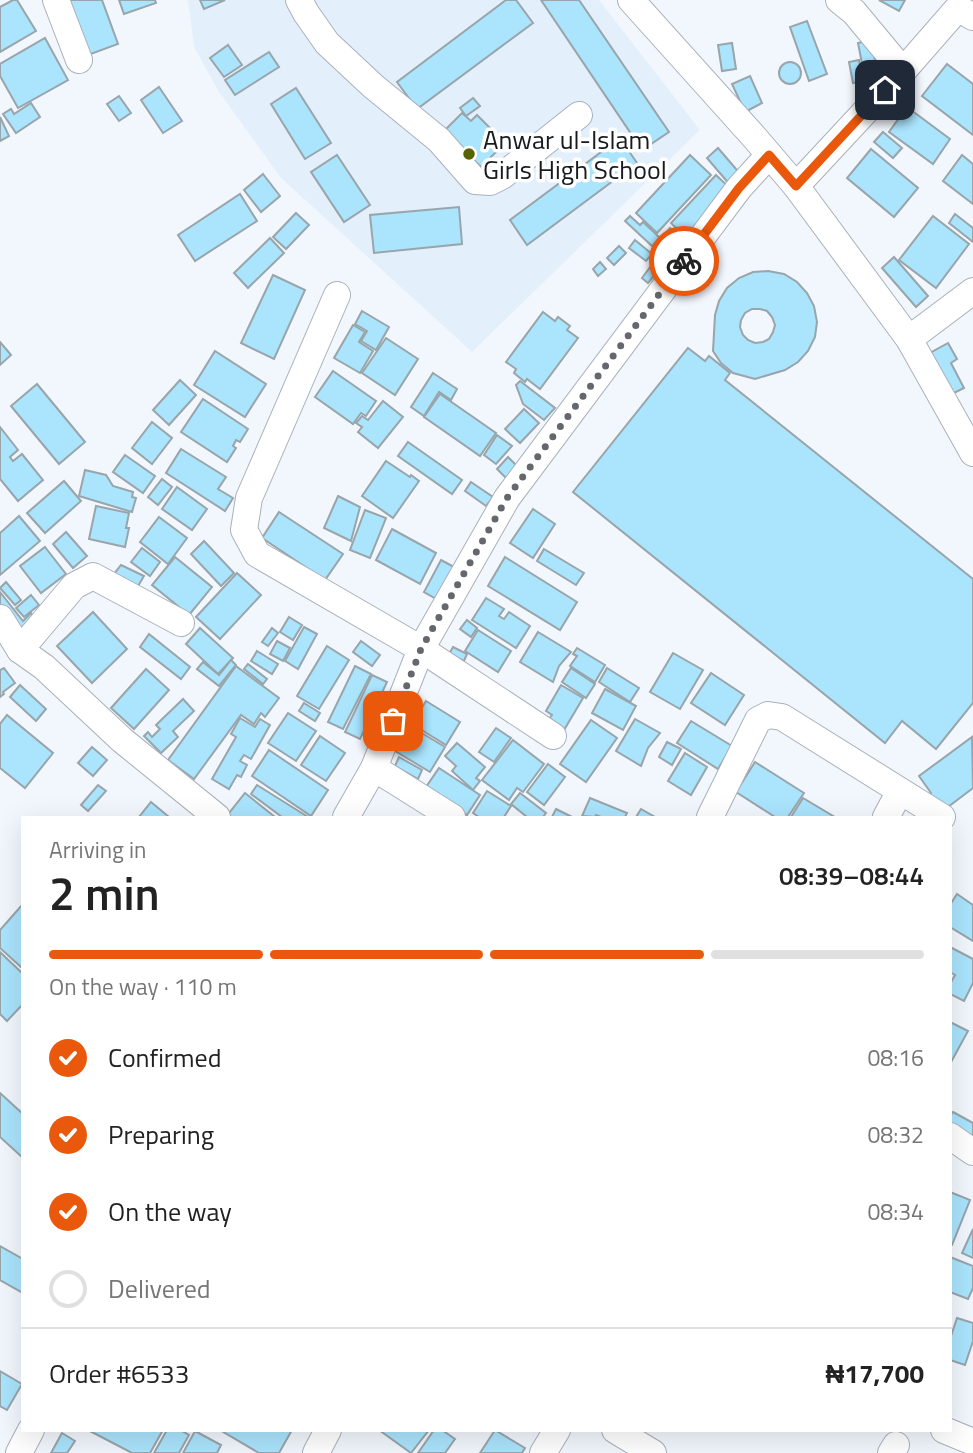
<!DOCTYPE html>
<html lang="en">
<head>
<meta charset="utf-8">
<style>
	body { margin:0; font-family:"Titillium Web",sans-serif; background:#f6f6f6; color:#222; height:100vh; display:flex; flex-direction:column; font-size:26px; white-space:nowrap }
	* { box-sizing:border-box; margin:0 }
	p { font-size:23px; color:#767676 }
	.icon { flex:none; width:38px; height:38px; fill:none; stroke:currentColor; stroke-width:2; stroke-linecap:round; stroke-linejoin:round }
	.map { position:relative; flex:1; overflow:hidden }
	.sheet { position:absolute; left:21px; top:816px; width:931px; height:616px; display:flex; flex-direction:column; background:#fff; border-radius:0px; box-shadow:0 7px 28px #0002 }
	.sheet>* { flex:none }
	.pin { position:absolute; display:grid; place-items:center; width:60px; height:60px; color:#fff; margin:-30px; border-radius:14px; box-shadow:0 4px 10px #0006 }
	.courier { position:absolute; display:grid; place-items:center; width:70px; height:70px; margin:-35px; border:5px solid #ea580c; border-radius:50%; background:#fff; color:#222; box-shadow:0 2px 9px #0007 }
	.overview em { font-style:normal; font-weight:600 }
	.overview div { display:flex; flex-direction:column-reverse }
	.overview { display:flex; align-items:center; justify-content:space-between; height:119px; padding:0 28px }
	h1 { font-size:46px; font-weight:600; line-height:52px }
	.bar { display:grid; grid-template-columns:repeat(4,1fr); gap:10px 7px; align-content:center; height:84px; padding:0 28px }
	.bar i { height:9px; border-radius:5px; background:#e0e0e0 }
	.bar .active { background:#ea580c }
	.bar p { grid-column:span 4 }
	.line { display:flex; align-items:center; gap:18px; padding:0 28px; border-top:2px solid #e0e0e0 }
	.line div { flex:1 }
	ol { padding:0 28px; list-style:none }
	li { display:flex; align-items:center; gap:21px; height:77px }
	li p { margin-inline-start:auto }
	li .icon { padding:7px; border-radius:50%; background:#ea580c; color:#fff; stroke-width:4 }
	li:last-child { color:#767676 }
	li i { width:38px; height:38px; border:4px solid #e0e0e0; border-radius:50% }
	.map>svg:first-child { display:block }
	.built { fill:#e4effc }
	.building { fill:#aae4fd; stroke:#98a5ab; stroke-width:2; fill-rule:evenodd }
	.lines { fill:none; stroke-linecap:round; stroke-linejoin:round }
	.minor-casing { stroke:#a9b1bb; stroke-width:28 }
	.minor { stroke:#fff; stroke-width:26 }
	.done { stroke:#64676c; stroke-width:7; stroke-dasharray:0 12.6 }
	.route { stroke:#ea580c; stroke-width:9 }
	.poi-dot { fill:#566203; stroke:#fff; stroke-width:2.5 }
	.labels { text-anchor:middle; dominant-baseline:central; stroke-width:7; stroke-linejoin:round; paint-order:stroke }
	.poi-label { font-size:26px; fill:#171a1e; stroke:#fff; text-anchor:start }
</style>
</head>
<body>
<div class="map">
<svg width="973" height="1453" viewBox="0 0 973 1453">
	<rect width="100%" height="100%" fill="#f2f7fd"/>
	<polygon class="built" points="188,0 599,0 700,130 472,352 281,178 219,92 194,47"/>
	<g class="building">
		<polygon points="13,0 17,0 36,31 0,52 0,7"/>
		<polygon points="68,0 102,0 118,44 88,55"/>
		<polygon points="119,0 155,0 156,3 124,14"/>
		<polygon points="200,0 225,0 204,9"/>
		<polygon points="506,0 516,0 533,23 417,109 397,82"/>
		<polygon points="541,0 579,0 669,132 642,150"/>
		<polygon points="879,0 905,0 899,11"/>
		<polygon points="807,21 827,74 809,81 790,27"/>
		<polygon points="45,38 68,80 18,108 0,76 0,64"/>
		<polygon points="871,40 878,76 865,79 858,43"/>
		<polygon points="732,43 736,69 722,71 718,45"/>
		<polygon points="228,45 242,65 224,77 210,58"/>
		<polygon points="269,52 279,67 235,95 225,80"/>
		<polygon points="859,60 863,81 853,83 849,62"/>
		<circle cx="790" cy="73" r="11"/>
		<polygon points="947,64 973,84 973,135 922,96"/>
		<polygon points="750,76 762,103 745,112 732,84"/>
		<polygon points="159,87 182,121 163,133 141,100"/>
		<polygon points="296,88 331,143 305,159 271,104"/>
		<polygon points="119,96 131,113 119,121 107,104"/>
		<polygon points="473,98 480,106 466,116 460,108"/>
		<polygon points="31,103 40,117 16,133 3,114 11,109 14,114"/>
		<polygon points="907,107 950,139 933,164 889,132"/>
		<polygon points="462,113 471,121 477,115 505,143 481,167 444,131"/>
		<polygon points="0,117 9,136 0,141"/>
		<polygon points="883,132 902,148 893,158 874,142"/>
		<polygon points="620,138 637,163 527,245 510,220"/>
		<polygon points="718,148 742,176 731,186 707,158"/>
		<polygon points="871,149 918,188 894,217 847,178"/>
		<polygon points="337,155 370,205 344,222 311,172"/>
		<polygon points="690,155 711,175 657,233 636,213"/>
		<polygon points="962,155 973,164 973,204 943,181"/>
		<polygon points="263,174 280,196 261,212 244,190"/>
		<polygon points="716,175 733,191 691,243 671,223"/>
		<polygon points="240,194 257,221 195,261 178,235"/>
		<polygon points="459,207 462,244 374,253 370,215"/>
		<polygon points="296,213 309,225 286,249 273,237"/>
		<polygon points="955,214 973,228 973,242 949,223"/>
		<polygon points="630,216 640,225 643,222 660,238 652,246 625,221"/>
		<polygon points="933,216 969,244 936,288 899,260"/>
		<polygon points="670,228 689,245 670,266 652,249"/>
		<polygon points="270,238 284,253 248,288 234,273"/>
		<polygon points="635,240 652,254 646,261 629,248"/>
		<polygon points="619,246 626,253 614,265 607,258"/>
		<polygon points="894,257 928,296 916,307 882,268"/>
		<polygon points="600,262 606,269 598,276 593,269"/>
		<polygon points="651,266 658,271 648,283 642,278"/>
		<path d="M768 271 784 274 797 282 807 293 814 306 817 322 815 337 808 351 798 362 785 370 755 379 733 373 721 363 713 351 715 315 719 301 727 288 739 278 753 272ZM752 309H760L767 311 772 317 775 325 773 332 769 339 763 342 755 343 748 340 743 335 740 327 741 320 745 313Z"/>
		<polygon points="273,275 305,290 274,359 241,343"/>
		<polygon points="362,311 389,327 376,350 361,341 367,331 355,324"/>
		<polygon points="543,312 555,321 558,317 570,326 567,330 578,338 540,389 527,379 525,382 514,373 516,369 506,362"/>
		<polygon points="353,325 365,332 359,342 373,351 360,373 334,358"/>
		<polygon points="386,338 418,359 395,395 362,373"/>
		<polygon points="0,342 11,355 0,365"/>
		<polygon points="948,343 957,359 951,363 964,388 952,394 930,353"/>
		<polygon points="688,348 705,361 709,356 730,373 725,380 973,579 973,703 936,749 902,721 885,743 573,492"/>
		<polygon points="215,351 266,384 245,417 194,385"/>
		<polygon points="333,371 376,401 366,416 361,413 353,424 315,397"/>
		<polygon points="433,373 457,389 451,400 439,392 424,416 411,407"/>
		<polygon points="180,380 196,395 169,425 153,410"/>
		<polygon points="520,381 555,408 544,420 523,404 516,385"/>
		<polygon points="37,384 85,442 59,464 11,406"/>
		<polygon points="440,394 496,433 480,456 424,417"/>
		<polygon points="203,399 248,429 240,442 236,440 233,446 236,448 227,462 181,432"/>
		<polygon points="383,401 403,417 378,448 358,432 362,427 356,423 362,416 368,420"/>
		<polygon points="524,409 539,423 520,443 505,429"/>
		<polygon points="152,422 172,438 152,464 132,448"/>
		<polygon points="0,427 18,450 10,457 13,461 22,454 43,480 18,501 0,479"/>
		<polygon points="497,435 512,446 496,464 484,455"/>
		<polygon points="408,442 462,480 452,494 398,456"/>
		<polygon points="181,449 226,477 218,489 233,498 225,511 166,473"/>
		<polygon points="125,455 155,476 143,493 113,472"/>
		<polygon points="508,457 520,469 509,481 497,469"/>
		<polygon points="386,461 410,477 411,475 419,481 393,518 362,496"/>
		<polygon points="85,470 106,475 113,486 133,492 132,497 136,498 132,512 79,496"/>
		<polygon points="162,479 172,487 158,505 148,497"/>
		<polygon points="64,481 81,501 45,533 27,513"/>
		<polygon points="471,482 493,497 486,506 465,491"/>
		<polygon points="177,487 207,509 192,530 162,509"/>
		<polygon points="338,496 360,507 351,541 324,528"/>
		<polygon points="96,506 129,513 126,528 129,528 125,547 89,539"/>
		<polygon points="533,509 555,524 533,558 510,543"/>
		<polygon points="365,510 386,518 370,558 350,550"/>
		<polygon points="279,512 343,554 325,580 262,538"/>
		<polygon points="19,516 40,541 0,575 0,533"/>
		<polygon points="159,517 187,538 168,564 140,542"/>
		<polygon points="392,529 436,553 420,584 376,560"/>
		<polygon points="66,532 87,556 73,568 53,544"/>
		<polygon points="204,541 234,573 221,586 191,554"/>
		<polygon points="45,547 66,574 41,593 20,566"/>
		<polygon points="142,548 160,562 150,576 131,562"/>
		<polygon points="544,549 584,573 576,585 537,561"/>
		<polygon points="175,557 212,587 189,615 152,585"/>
		<polygon points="505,557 577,602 560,630 488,586"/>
		<polygon points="441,560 456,568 438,600 424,592"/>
		<polygon points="121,565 144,576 134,593 114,574"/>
		<polygon points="237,573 261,595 220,639 196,617"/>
		<polygon points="6,582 21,600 15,605 0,588"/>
		<polygon points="0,592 23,621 31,613 38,622 21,636 0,610"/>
		<polygon points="31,595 39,605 24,617 16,608"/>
		<polygon points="486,598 504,609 499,616 504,619 509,612 530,626 516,648 472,620"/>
		<polygon points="93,612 127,649 92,683 57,646"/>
		<polygon points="289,617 302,625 293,640 280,632"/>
		<polygon points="467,620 477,628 471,637 460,629"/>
		<polygon points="304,627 317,634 298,669 285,661"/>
		<polygon points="200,628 233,658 218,674 186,644"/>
		<polygon points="272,628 278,633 268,646 262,642"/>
		<polygon points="478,630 511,651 498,672 465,651"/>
		<polygon points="538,632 571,652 559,666 553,682 520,662"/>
		<polygon points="149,634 190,667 181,679 140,647"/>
		<polygon points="277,641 290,648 283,661 270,654"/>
		<polygon points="361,641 380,655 372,666 353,652"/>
		<polygon points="327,646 349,660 319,709 297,696"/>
		<polygon points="453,647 467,654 464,661 449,654"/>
		<polygon points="577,648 605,665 595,682 570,666 577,656 573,654"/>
		<polygon points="257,651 278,664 272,674 251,661"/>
		<polygon points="673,653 703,670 680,709 650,692"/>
		<polygon points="231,660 236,665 219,686 197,669 203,662 219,675"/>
		<polygon points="248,664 267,679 263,684 244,669"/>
		<polygon points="236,666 279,698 265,717 261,713 254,724 241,715 194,779 168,760"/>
		<polygon points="355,666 371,674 343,729 328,722"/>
		<polygon points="4,668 15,683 3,692 4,694 0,697 0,670"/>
		<polygon points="571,668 595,684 586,698 562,682"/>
		<polygon points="607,668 639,688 630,702 599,682"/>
		<polygon points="146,669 169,690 134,729 111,708"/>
		<polygon points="711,673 744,695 725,725 691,703"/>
		<polygon points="372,675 387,682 360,739 345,732"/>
		<polygon points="20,685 46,709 36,721 10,697"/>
		<polygon points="561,685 583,698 564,730 548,720 552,715 546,711"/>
		<polygon points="605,689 636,706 623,730 592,713"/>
		<polygon points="183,699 194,711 173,731 178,737 161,753 144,736 148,732 152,737 160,729 156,725"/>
		<polygon points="426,701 460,722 446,745 412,724"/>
		<polygon points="304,703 320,713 315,721 299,711"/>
		<polygon points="288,713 316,731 296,761 268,743"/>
		<polygon points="7,715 53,753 25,788 0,768 0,724"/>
		<polygon points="240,718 255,727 260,719 270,725 251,759 244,755 240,761 247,765 241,777 237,775 229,789 212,779 236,737 231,734"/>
		<polygon points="635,719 660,733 648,748 641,766 616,751"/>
		<polygon points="591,720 617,738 586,782 560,764"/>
		<polygon points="691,721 732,746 718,769 677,743"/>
		<polygon points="410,726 445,747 430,772 395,751"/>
		<polygon points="496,728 511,738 494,762 479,752"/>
		<polygon points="320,736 345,753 326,781 301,765"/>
		<polygon points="972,737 973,788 944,810 926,797 931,793 919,776"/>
		<polygon points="513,740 544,764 523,792 517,788 509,800 482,780"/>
		<polygon points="667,742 681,749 672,765 659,757"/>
		<polygon points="457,743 485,767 476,778 480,781 473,790 452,771 456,766 445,756"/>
		<polygon points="92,747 107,760 93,776 78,763"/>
		<polygon points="269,750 328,790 311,816 252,776"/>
		<polygon points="685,753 707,767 691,795 668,781"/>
		<polygon points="399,757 422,770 418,779 395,766"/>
		<polygon points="755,762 804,793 788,817 775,817 736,792"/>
		<polygon points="548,764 565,777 544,805 527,792"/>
		<polygon points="439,768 480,795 467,815 426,787"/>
		<polygon points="98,785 106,791 88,811 81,805"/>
		<polygon points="257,785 308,817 282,817 251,794"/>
		<polygon points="487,791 511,806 504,817 479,817 473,813"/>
		<polygon points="245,793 275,817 226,817"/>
		<polygon points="520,793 546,813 543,817 527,817 511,804"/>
		<polygon points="590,798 627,813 625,817 601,817 596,815 595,817 582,816"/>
		<polygon points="803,798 833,816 832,817 791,817"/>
		<polygon points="151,802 169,817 139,817"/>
		<polygon points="556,809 572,817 552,817"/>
		<polygon points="641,809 655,817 636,817"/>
		<polygon points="957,894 973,905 973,941 950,927 950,905"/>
		<polygon points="23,904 23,965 21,967 0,948 0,930"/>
		<polygon points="950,947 973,959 973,983 964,1001 950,994 950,984 955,975 950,972"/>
		<polygon points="0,952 23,974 23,1004 7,1021 0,1014"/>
		<polygon points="950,1022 968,1031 950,1064"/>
		<polygon points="0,1093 23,1114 23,1158 0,1137"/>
		<polygon points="953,1112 973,1123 973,1139 950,1126 950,1116"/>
		<polygon points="950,1192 970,1200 952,1245 950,1245"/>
		<polygon points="973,1229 973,1258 962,1253"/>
		<polygon points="0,1246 23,1259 23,1293 0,1280"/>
		<polygon points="950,1257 973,1266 973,1288 968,1299 950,1292"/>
		<polygon points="957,1318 973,1323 973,1341 965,1365 950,1360 950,1339"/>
		<polygon points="0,1371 22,1384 7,1410 0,1406"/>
		<polygon points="88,1430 163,1430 150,1453 132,1453"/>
		<polygon points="167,1430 180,1430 189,1435 179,1453 154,1453"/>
		<polygon points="220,1430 292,1430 279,1453 259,1453"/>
		<polygon points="379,1430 429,1430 411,1453"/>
		<polygon points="434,1430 442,1430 455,1439 445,1453 418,1453"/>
		<polygon points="495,1430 525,1448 522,1453 480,1453"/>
		<polygon points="195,1431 221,1445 217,1453 183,1453"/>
		<polygon points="62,1433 75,1441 67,1453 51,1453"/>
	</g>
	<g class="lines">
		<g class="minor-casing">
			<g id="minor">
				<polyline points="56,0 79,60"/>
				<polyline points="299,0 306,13 327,43 373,86 439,140 475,181 490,182 502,176 579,115"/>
				<polyline points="631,0 755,138 796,186 909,339 973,453"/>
				<polyline points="839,0 854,12 903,71"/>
				<polyline points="796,186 903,71 958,8 973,17"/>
				<polyline points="337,295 249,498 244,530 257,554 421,649 553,736"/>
				<polyline points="909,339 973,291"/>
				<polyline points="0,618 20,650 44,667 122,740 217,817"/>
				<polyline points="20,650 74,586 93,576 181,623"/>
				<polyline points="374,768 452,817"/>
				<polyline points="346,817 374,768 421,649 507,498 739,188 769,155"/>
				<polyline points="710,817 758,720 768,715 782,717 942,817"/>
				<polyline points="886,817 900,791"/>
				<polyline points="950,1136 973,1152"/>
				<polyline points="615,1430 653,1453"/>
				<polyline points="944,1430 973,1442"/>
				<polyline points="19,1453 31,1430"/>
				<polyline points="316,1453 328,1430"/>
				<polyline points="543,1453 557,1430"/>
				<polyline points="891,1453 896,1445"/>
			</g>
		</g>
		<use href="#minor" class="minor"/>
	</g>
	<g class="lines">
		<polyline class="done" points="393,721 421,649 507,498 684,261"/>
		<polyline class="route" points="684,261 739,188 769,155 796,186 885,90"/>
	</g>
	<circle class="poi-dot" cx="469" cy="154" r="7"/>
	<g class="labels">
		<g class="poi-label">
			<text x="483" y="139">Anwar ul-Islam<tspan x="483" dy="30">Girls High School</tspan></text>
		</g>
	</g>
</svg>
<div class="pin" style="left:393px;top:721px;background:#ea580c"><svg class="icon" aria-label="bag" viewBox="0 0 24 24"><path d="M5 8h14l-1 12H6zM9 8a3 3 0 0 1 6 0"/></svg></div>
<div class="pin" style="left:885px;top:90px;background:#1f2937"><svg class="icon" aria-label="home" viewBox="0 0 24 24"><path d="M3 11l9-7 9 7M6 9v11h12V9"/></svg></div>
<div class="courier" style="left:684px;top:261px"><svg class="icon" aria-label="bike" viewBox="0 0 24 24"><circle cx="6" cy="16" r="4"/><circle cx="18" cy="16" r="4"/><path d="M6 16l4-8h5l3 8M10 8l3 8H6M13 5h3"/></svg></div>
<section class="sheet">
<div class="overview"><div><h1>2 min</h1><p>Arriving in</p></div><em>08:39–08:44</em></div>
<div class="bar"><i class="active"></i><i class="active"></i><i class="active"></i><i></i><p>On the way · 110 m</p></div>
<ol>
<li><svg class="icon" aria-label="check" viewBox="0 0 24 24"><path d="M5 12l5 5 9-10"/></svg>Confirmed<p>08:16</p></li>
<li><svg class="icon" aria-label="check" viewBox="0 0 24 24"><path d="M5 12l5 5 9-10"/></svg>Preparing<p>08:32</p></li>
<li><svg class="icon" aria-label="check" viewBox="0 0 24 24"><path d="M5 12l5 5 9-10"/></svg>On the way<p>08:34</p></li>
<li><i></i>Delivered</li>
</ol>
<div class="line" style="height:91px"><div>Order #6533</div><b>₦17,700</b></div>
</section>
</div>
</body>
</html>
